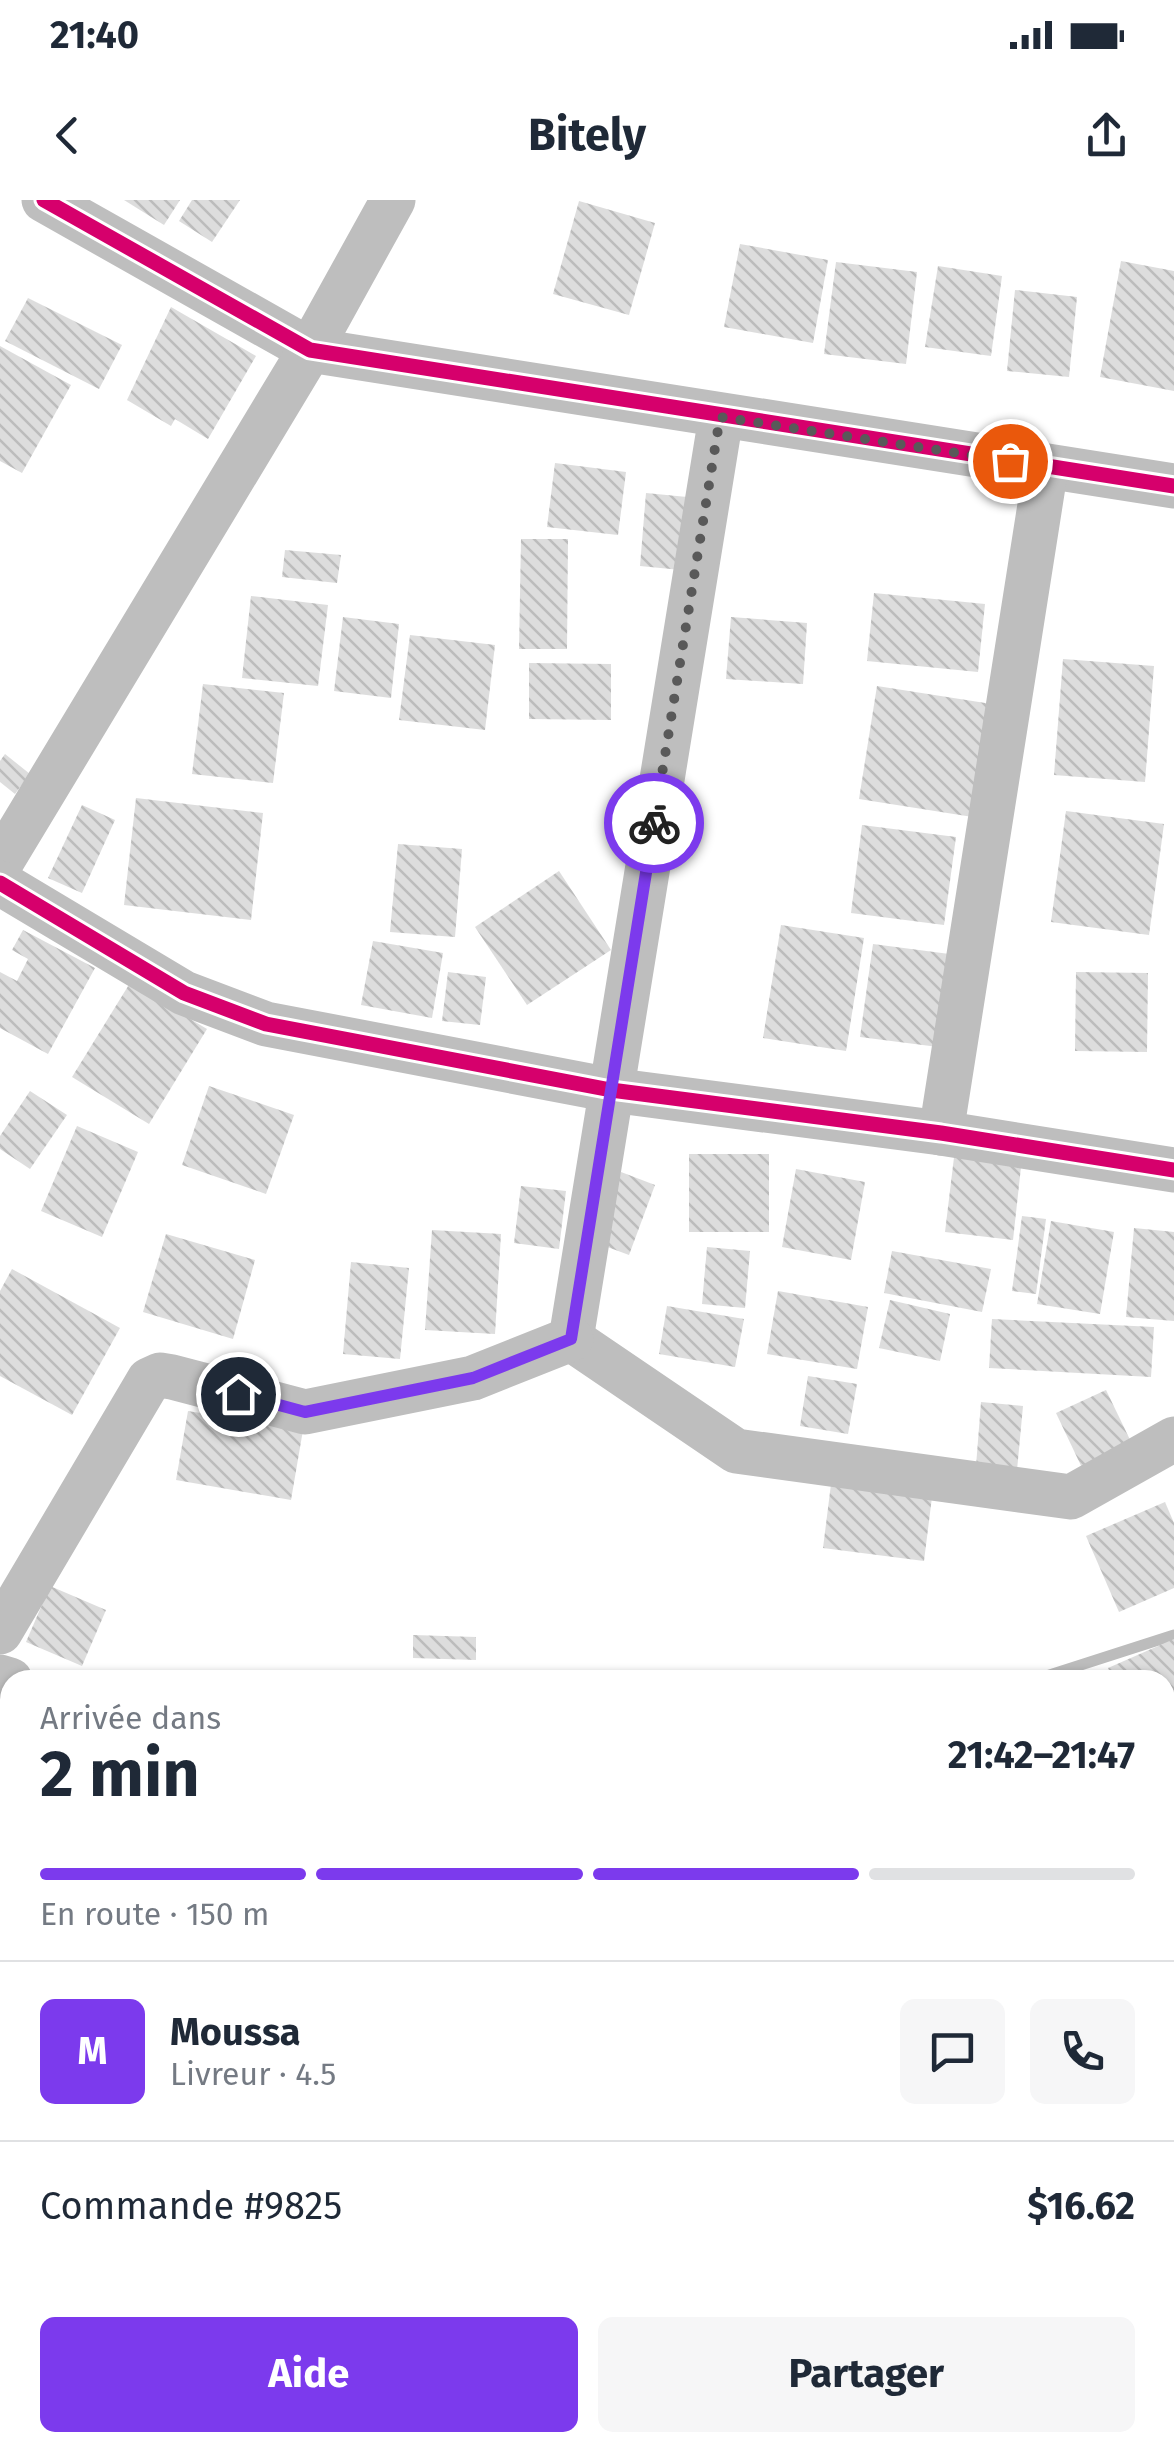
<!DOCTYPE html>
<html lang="fr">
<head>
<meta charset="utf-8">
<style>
	body { margin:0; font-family:"Fira Sans",sans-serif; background:#f6f6f7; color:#1f2937; height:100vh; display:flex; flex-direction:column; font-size:38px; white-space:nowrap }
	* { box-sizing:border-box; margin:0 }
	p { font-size:32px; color:#747a83 }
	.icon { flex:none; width:55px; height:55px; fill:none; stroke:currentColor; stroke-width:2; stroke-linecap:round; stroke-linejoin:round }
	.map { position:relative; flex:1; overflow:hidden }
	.sheet { position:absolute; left:0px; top:1470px; width:1175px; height:782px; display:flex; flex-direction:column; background:#fff; border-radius:30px 30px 0 0; box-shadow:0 2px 8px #0004 }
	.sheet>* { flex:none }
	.pin { position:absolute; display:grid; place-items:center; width:85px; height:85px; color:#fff; margin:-42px; border:5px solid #fff; border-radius:50%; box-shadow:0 2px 10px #0007 }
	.courier { position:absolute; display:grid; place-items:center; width:100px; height:100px; margin:-50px; border:8px solid #7c3aed; border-radius:50%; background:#fff; color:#222; box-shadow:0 2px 12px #0007 }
	.head em { font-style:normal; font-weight:700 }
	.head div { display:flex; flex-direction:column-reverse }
	.head { display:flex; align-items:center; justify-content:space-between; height:170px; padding:0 40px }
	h1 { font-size:65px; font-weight:700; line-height:75px }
	.bar { display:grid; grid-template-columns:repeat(4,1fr); gap:15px 10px; align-content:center; height:120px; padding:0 40px }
	.bar i { height:12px; border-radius:8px; background:#e0e1e3 }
	.bar .current { background:#7c3aed }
	.bar p { grid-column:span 4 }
	.line { display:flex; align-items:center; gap:25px; padding:0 40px; border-top:2px solid #e0e1e3 }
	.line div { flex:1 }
	.round { display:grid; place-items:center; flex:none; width:105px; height:105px; border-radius:15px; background:#f6f6f7 }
	.cta { display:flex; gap:20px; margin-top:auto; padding:20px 40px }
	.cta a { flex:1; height:115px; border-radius:15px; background:#7c3aed; color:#fff; font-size:40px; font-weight:700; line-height:115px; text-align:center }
	.cta a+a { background:#f6f6f7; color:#1f2937 }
	.status { display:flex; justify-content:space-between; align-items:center; height:70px; padding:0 50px; background:#fff; direction:ltr }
	.status svg { height:28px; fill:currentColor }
	header { display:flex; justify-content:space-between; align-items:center; height:130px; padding:0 40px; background:#fff; font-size:45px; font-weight:700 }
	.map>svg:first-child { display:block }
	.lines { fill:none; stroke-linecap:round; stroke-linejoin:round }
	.stream { stroke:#bcbcbc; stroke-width:11 }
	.building { fill:url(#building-back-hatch) }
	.minor { stroke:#bebebe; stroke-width:45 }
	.cycleway-casing { stroke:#fff; stroke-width:21 }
	.cycleway { stroke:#d6006c; stroke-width:15 }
	.done { stroke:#595959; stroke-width:10; stroke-dasharray:0 18 }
	.route { stroke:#7c3aed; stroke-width:12 }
</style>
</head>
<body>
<div class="status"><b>21:40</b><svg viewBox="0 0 49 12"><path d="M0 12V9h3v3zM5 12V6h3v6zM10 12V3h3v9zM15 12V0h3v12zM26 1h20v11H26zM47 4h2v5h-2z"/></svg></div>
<header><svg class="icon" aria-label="back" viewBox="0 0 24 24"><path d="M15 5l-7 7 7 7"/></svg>Bitely<svg class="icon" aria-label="share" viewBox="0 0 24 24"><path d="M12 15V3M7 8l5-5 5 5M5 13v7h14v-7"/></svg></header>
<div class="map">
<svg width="1174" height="2251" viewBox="0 0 1174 2251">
	<defs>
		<pattern id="building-back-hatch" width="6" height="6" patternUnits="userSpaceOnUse" patternTransform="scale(2.5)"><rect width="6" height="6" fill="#ddd"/><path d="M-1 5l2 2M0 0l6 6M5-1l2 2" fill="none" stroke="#bcbcbc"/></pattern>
	</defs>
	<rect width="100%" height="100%" fill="#fff"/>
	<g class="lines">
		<g class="stream">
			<polyline points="1034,1480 1174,1435"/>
			<polyline points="0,1880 10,1869"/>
		</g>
	</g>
	<g class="building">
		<polygon points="124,0 180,0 164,25"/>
		<polygon points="192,0 240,0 212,42 179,21"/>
		<polygon points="579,1 655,23 629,115 553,94"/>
		<polygon points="740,44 828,60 813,143 724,127"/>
		<polygon points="1121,61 1174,71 1174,191 1100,177"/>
		<polygon points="836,62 917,72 906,164 824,154"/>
		<polygon points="938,66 1002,76 991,156 925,147"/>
		<polygon points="1015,90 1077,97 1069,177 1007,171"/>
		<polygon points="28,98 122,145 99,189 5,141"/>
		<polygon points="171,107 256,156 208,239 175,219 171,226 127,200"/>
		<polygon points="0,146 71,185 22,273 0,261"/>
		<polygon points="555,263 626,272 618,335 547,327"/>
		<polygon points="646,293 687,297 681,370 640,366"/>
		<polygon points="521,339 568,339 567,449 519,449"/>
		<polygon points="285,350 341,355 337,383 282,377"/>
		<polygon points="874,393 985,404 978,472 867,461"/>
		<polygon points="251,396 328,405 318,486 242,478"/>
		<polygon points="343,417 399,424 391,498 334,491"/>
		<polygon points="731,417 807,423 803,484 726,479"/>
		<polygon points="410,435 495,445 485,530 399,520"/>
		<polygon points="1063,459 1154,466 1145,582 1054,575"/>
		<polygon points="529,463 611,464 611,520 529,519"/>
		<polygon points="203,484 284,493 273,583 192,574"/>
		<polygon points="877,486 998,505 979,618 859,599"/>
		<polygon points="5,554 30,574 15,594 0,582 0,561"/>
		<polygon points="136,598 263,613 251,720 124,705"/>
		<polygon points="82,605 115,620 82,693 48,678"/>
		<polygon points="1066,611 1164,624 1149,735 1051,722"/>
		<polygon points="862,625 956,637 944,725 851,713"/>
		<polygon points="398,644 462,649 455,737 390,732"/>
		<polygon points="559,671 611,750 527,805 475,727"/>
		<polygon points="781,725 864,738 846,851 763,838"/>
		<polygon points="23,730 95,768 48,854 0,828 0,772 17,781 28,759 12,750"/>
		<polygon points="373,741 443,753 432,818 361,805"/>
		<polygon points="873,744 957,755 946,848 860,837"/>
		<polygon points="448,772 486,777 480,825 442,821"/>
		<polygon points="1076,772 1148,773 1147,852 1075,851"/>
		<polygon points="130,783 207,829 149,924 72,877"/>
		<polygon points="209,886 294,915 266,994 182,965"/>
		<polygon points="30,891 67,915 30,969 0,949 0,936"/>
		<polygon points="77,926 138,952 102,1037 41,1011"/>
		<polygon points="955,949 1022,958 1013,1040 945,1032"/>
		<rect x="689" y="954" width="80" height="78"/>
		<polygon points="796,969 865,982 851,1060 782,1047"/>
		<polygon points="621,972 655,985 629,1055 594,1042"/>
		<polygon points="521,986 566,991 559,1049 514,1043"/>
		<polygon points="1022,1016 1046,1019 1036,1094 1012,1091"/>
		<polygon points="1051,1021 1114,1032 1100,1114 1037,1104"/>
		<polygon points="1134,1028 1174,1032 1174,1121 1126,1117"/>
		<polygon points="432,1030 501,1034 495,1134 425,1130"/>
		<polygon points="166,1034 255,1060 233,1139 143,1112"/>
		<polygon points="707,1047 750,1051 745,1108 702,1104"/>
		<polygon points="892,1051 991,1069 982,1112 884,1093"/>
		<polygon points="351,1062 409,1068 400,1159 343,1154"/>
		<polygon points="12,1069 120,1128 72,1215 0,1176 0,1091"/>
		<polygon points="778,1091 868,1107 857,1169 767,1154"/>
		<polygon points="890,1100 950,1114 940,1161 879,1148"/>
		<polygon points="667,1106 744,1119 735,1167 659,1154"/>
		<polygon points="992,1119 1154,1127 1151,1177 989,1168"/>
		<polygon points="808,1176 857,1184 848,1234 800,1226"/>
		<polygon points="1106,1190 1134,1248 1084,1272 1056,1213"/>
		<polygon points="981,1202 1023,1206 1017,1270 976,1266"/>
		<polygon points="188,1211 303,1230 291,1300 176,1280"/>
		<polygon points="832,1276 933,1289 924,1361 823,1348"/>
		<polygon points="1165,1302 1174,1323 1174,1388 1119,1412 1086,1336"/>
		<polygon points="50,1386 106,1410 82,1466 26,1442"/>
		<polygon points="413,1435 476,1437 476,1460 413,1458"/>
		<polygon points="1174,1439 1174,1612 1165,1593 1165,1480 1114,1480 1108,1468"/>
		<polygon points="1174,1750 1174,1823 1165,1824 1165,1751"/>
		<polygon points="1174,2039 1174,2106 1173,2106 1165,2075 1165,2041"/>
		<polygon points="138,2242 218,2242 214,2251 134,2251"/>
		<polygon points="246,2242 281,2242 277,2251 242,2251"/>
		<polygon points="366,2242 440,2242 437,2251 388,2251"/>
		<polygon points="514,2242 603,2242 601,2251 512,2251"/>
		<polygon points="618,2242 690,2242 688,2251 616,2251"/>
		<polygon points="696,2242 764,2248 764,2251 695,2251"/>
		<polygon points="840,2242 949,2242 967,2251 836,2251"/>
	</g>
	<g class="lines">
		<g class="minor">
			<polyline points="44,0 310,150 1174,286"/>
			<polyline points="0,664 310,150 393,0"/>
			<polyline points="0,683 184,793 266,824 611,890 941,933 1174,970"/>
			<polyline points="941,933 1046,267"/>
			<polyline points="571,1139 721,217"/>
			<polyline points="571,1139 736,1251 1071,1297 1174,1239"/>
			<polyline points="0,1432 149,1180 160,1175 172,1177 305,1212 473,1178 571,1139"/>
			<polyline points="0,1477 10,1480"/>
			<polyline points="0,2212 10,2214"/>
			<polyline points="96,2242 100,2242"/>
			<polyline points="1159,2251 1174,2244"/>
		</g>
		<g class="cycleway-casing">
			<g id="cycleway">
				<polyline points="44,0 310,150 1174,286"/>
				<polyline points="0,683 184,793 266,824 611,890 941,933 1174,970"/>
			</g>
		</g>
		<use href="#cycleway" class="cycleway"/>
	</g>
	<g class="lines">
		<polyline class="done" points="654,623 720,217 1010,261"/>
		<polyline class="route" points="238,1194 305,1212 473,1178 571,1139 654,623"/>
	</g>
</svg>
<div class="pin" style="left:1010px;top:261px;background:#ea580c"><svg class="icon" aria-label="bag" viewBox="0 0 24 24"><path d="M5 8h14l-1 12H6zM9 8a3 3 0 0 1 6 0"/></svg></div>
<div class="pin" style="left:238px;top:1194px;background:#1f2937"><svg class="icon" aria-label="home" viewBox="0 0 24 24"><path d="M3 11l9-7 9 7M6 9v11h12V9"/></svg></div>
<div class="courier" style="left:654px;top:623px"><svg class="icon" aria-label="bike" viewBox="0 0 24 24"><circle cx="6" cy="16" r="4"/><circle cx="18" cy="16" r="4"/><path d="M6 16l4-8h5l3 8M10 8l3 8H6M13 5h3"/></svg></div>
<section class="sheet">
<div class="head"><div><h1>2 min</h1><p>Arrivée dans</p></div><em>21:42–21:47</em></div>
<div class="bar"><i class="current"></i><i class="current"></i><i class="current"></i><i></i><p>En route · 150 m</p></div>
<div class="line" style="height:180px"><b class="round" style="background:#7c3aed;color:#fff">M</b><div><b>Moussa</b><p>Livreur · 4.5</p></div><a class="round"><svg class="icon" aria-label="chat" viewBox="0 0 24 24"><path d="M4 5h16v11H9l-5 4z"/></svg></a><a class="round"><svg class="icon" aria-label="phone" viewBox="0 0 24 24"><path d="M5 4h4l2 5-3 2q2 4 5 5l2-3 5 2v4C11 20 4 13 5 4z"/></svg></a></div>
<div class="line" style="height:130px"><div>Commande #9825</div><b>$16.62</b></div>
<div class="cta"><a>Aide</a><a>Partager</a></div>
</section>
</div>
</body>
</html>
